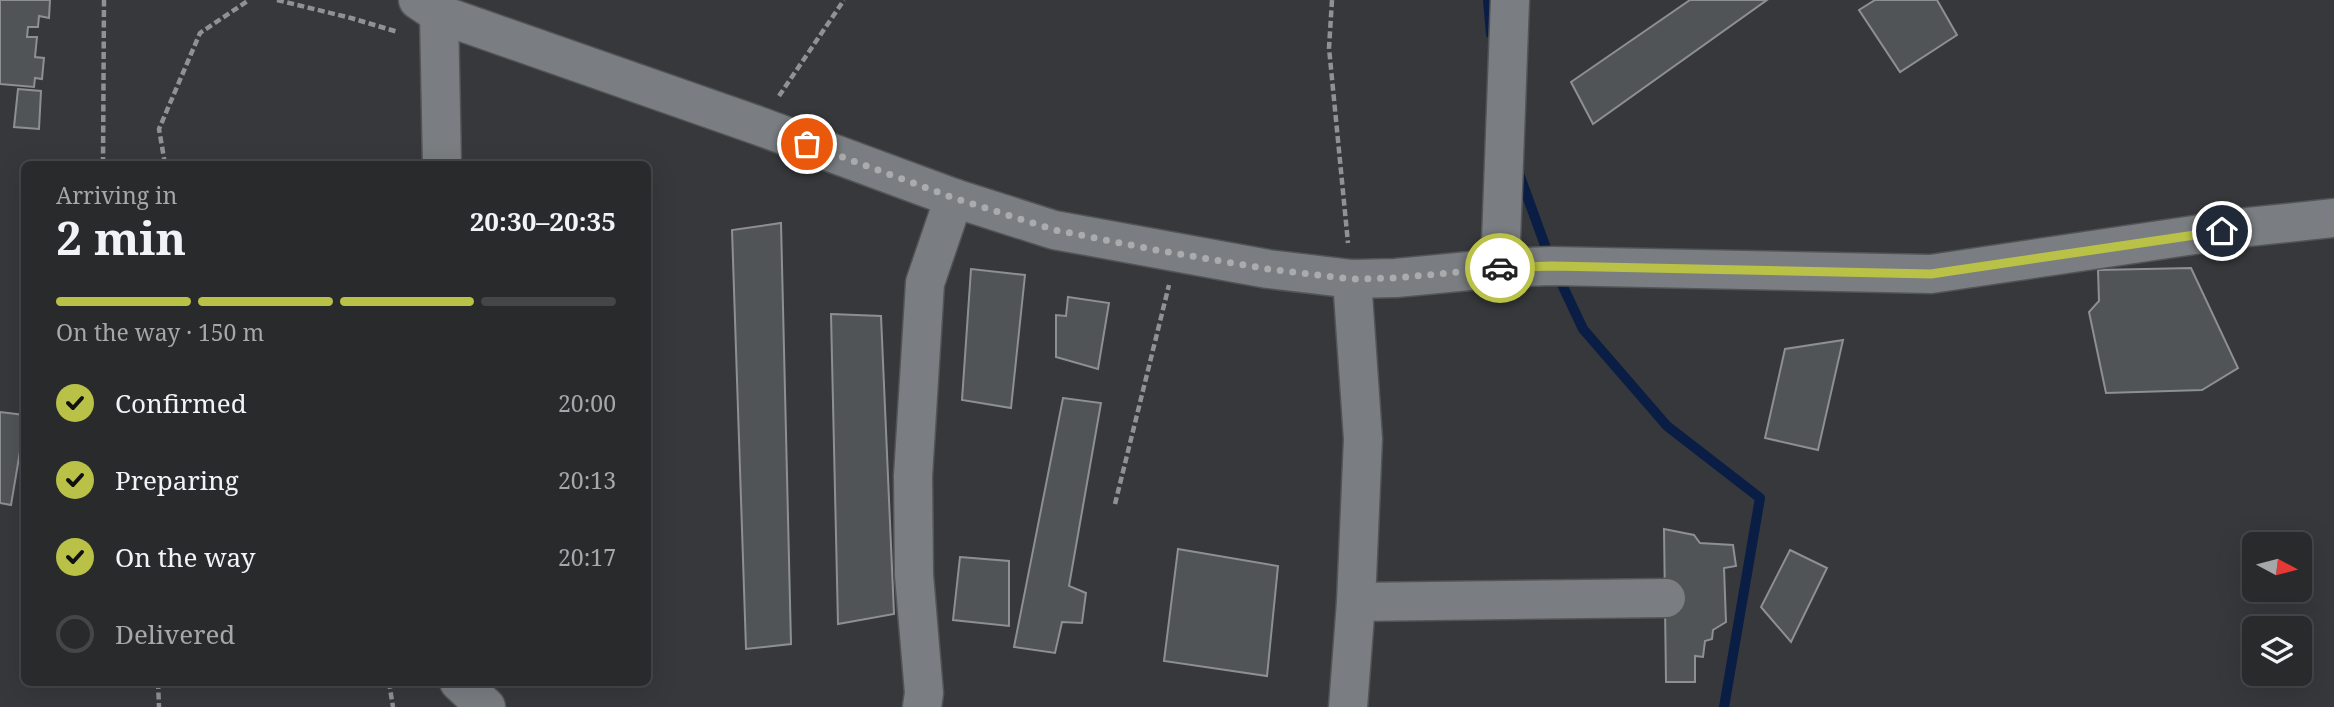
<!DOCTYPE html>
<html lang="en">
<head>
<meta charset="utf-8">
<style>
	body { margin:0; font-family:"Noto Serif",serif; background:#343638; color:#f1f3f6; height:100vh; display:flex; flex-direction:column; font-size:26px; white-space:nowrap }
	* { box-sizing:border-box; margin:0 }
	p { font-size:23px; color:#a5a7a9 }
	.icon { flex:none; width:38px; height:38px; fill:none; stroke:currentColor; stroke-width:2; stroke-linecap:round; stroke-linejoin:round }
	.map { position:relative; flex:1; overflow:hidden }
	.panel { position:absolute; left:21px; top:161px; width:630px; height:525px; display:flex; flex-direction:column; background:#282a2c; border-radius:10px; box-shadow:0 7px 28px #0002,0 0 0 2px #444648 }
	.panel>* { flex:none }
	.needle { width:46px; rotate:97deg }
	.tools { position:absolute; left:2242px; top:532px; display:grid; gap:14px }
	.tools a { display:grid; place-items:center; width:70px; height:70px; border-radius:10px; background:#282a2c; box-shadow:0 7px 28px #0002,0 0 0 2px #444648; font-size:35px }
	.pin { position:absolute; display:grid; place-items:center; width:60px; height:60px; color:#fff; margin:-30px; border:4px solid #fff; border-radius:50%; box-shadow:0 2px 7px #0007 }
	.courier { position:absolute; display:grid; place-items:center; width:70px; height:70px; margin:-35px; border:5px solid #b9c146; border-radius:50%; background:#fff; color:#222; box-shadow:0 2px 9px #0007 }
	.head em { font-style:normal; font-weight:700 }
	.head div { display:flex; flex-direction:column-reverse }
	.head { display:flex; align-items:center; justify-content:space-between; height:119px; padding:0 35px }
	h1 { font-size:46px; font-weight:700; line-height:52px }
	.bar { display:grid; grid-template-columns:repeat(4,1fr); gap:10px 7px; align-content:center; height:84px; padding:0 35px }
	.bar i { height:9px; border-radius:5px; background:#444648 }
	.bar .selected { background:#b9c146 }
	.bar p { grid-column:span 4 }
	ol { padding:0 35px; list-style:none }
	li { display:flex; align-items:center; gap:21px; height:77px }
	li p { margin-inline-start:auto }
	li .icon { padding:7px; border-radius:50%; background:#b9c146; color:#111; stroke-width:4 }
	li:last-child { color:#a5a7a9 }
	li i { width:38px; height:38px; border:4px solid #444648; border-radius:50% }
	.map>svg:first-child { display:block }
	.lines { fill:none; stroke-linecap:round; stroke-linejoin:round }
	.stream { stroke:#0a1d44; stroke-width:10 }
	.building { fill:#515457; stroke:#8d8f94; stroke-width:2 }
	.street-casing { stroke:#525456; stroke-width:41 }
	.path { stroke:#8f9194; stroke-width:4.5; stroke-dasharray:7 3.5; stroke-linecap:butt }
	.street { stroke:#7a7d81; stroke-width:38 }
	.done { stroke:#a9abad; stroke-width:7; stroke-dasharray:0 12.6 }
	.route { stroke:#b9c146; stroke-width:9 }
</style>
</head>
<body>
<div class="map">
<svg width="2334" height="707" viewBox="0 0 2334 707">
	<rect width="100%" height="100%" fill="#36383b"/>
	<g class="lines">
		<g class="stream">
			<polyline points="1488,0 1491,34"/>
			<polyline points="1518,171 1550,259"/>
			<polyline points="1558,276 1583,329 1667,426 1760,498 1724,707"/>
		</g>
	</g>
	<g class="building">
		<polygon points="0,0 50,0 49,18 39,16 38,27 28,27 27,37 37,37 35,57 44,58 42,79 35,78 34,87 0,84"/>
		<polygon points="1690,0 1767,0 1593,124 1571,82"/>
		<polygon points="1875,0 1937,0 1957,35 1900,72 1859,10"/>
		<polygon points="18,89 41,91 39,129 14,127"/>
		<polygon points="781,223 791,644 746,649 732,230"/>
		<polygon points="2191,268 2238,368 2202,390 2106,393 2089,312 2099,301 2098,270"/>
		<polygon points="971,269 1025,275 1011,408 962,400"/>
		<polygon points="1068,297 1109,303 1098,369 1056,357 1056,315 1066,316"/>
		<polygon points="831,314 881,316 894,614 838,624"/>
		<polygon points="1843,340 1818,450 1765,438 1785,349"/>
		<polygon points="1063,398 1101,403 1069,586 1086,593 1082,623 1062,622 1055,653 1014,647"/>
		<polygon points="0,412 24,415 24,428 11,505 0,503"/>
		<polygon points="1664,529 1694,535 1700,543 1733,545 1736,566 1724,568 1726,622 1713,630 1712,639 1705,641 1703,657 1695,656 1695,682 1666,682"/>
		<polygon points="1178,549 1278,566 1267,676 1164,661"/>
		<polygon points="1790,550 1827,568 1791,642 1761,607"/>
		<polygon points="960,557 1009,561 1009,626 953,620"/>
	</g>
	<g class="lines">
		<g class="street-casing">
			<g id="street">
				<polyline points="418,0 439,14 759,126 954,198 1054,230 1268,269 1352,279 1396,278 1500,268 1552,266 1931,274 2248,227 2334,218"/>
				<polyline points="439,14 442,164"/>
				<polyline points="1500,268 1510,0"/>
				<polyline points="1356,602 1666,598"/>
				<polyline points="459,682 486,707"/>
				<polyline points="922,707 924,693 914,575 913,476 925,283 954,198"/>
				<polyline points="1348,707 1356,602 1363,439 1352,279"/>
			</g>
		</g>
		<g class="path">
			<polyline points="277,0 351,18 398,32"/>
			<polyline points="1332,0 1329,48 1348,243"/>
			<polyline points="779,96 844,0"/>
			<polyline points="103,164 104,0"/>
			<polyline points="165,164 159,129 200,33 249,0"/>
			<polyline points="1115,504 1169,285"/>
			<polyline points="158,682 159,707"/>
			<polyline points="389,682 393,707"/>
		</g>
		<use href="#street" class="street"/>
	</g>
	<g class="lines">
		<polyline class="done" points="807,144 954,198 1055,230 1156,250 1268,269 1352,279 1396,278 1500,268"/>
		<polyline class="route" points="1500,268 1552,266 1931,274 2222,231"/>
	</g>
</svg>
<div class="tools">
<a><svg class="needle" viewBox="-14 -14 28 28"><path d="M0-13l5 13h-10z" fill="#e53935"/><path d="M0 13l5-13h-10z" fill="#a5a7a9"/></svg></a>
<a><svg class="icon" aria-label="layers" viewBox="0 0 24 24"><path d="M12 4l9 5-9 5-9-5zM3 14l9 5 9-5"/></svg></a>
</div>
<div class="pin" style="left:807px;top:144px;background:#ea580c"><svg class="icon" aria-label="bag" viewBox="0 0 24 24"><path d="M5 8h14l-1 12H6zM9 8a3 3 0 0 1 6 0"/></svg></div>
<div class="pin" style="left:2222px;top:231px;background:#1f2937"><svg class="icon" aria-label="home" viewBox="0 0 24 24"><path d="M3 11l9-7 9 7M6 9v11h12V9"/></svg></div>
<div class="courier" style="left:1500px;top:268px"><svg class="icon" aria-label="car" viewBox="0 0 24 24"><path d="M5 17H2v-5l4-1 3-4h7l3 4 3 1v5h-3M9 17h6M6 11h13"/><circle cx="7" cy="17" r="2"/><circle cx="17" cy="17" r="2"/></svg></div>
<section class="panel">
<div class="head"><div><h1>2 min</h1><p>Arriving in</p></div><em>20:30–20:35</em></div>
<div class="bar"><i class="selected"></i><i class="selected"></i><i class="selected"></i><i></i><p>On the way · 150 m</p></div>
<ol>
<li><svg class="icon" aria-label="check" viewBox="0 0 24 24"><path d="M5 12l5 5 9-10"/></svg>Confirmed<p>20:00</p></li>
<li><svg class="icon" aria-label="check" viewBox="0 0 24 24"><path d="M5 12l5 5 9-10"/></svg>Preparing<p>20:13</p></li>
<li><svg class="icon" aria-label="check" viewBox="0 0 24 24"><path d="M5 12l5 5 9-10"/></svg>On the way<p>20:17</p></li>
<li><i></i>Delivered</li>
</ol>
</section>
</div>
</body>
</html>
